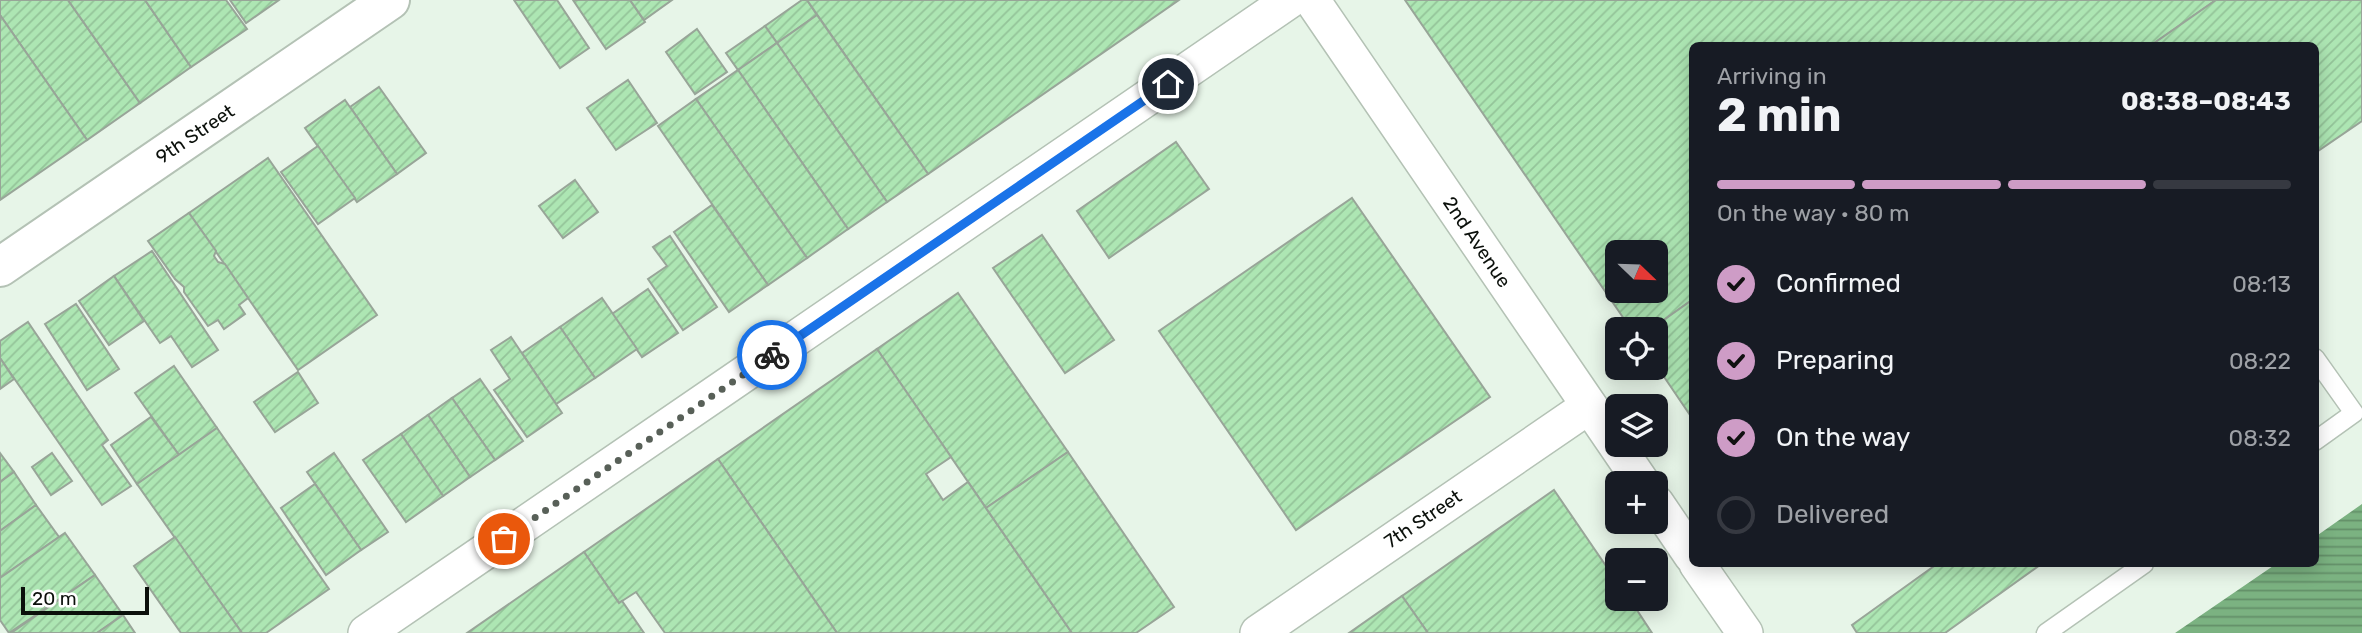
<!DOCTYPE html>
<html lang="en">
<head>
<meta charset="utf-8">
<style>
	body { margin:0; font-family:Rubik,sans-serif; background:#20242c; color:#f1f3f6; height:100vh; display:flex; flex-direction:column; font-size:26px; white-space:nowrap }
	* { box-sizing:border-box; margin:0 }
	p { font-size:23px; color:#9ea1a6 }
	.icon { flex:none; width:38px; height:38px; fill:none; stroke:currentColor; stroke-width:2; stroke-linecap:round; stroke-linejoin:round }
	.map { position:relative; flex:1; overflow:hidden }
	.side { position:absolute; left:1689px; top:42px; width:630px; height:525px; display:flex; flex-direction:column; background:#171b24; border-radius:10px; box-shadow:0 4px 18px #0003 }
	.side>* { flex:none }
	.needle { width:46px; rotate:113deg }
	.controls { position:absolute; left:1605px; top:240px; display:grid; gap:14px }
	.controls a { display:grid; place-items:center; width:63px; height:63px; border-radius:10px; background:#171b24; box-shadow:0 4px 18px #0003; font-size:35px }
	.scale { position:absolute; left:21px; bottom:18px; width:128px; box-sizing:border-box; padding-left:7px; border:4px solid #0b100b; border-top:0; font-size:19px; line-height:24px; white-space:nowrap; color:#0b100b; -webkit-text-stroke:5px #fff; paint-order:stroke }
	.pin { position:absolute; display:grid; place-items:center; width:60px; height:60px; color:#fff; margin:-30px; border:4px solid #fff; border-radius:50%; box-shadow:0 2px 7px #0007 }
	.courier { position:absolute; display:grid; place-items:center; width:70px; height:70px; margin:-35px; border:5px solid #1a73e8; border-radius:50%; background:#fff; color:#222; box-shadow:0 2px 9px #0007 }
	.summary em { font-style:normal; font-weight:700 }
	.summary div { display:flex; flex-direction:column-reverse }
	.summary { display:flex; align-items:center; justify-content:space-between; height:119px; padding:0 28px }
	h1 { font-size:46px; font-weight:700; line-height:52px }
	.bar { display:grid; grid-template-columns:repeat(4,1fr); gap:10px 7px; align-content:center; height:84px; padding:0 28px }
	.bar i { height:9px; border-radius:5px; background:#363941 }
	.bar .selected { background:#ce9cc6 }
	.bar p { grid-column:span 4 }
	ol { padding:0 28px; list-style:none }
	li { display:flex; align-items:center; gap:21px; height:77px }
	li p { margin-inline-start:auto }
	li .icon { padding:7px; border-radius:50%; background:#ce9cc6; color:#111; stroke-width:4 }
	li:last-child { color:#9ea1a6 }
	li i { width:38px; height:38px; border:4px solid #363941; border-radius:50% }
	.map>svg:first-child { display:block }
	.water { fill:url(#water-rules) }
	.building { fill:url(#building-hatch); stroke:#98a598; stroke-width:2; fill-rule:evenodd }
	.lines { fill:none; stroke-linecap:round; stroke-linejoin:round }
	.lane-casing { stroke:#b4c2b5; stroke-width:21 }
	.street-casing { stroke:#b4c2b5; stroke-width:38 }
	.secondary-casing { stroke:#b4c2b5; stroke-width:42 }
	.lane { stroke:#fff; stroke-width:18 }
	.street { stroke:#fff; stroke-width:35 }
	.secondary { stroke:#fff; stroke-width:38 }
	.done { stroke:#586058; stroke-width:7; stroke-dasharray:0 12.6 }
	.route { stroke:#1a73e8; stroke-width:9 }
	.labels { text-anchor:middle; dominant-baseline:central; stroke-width:5; stroke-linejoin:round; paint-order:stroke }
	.street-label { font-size:19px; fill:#0b100b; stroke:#fff }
</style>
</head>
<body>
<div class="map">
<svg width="2362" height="633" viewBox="0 0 2362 633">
	<defs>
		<pattern id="water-rules" width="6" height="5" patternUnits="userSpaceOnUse" patternTransform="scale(1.75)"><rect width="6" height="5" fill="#7bb281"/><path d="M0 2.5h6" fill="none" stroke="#638f68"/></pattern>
		<pattern id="building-hatch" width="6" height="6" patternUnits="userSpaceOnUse" patternTransform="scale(1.75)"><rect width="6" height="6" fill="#ade6b3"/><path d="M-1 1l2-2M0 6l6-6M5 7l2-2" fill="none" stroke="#94c499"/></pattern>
	</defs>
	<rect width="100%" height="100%" fill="#e7f5e8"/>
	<polygon class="water" points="2362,504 2362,633 2175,633 2276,564 2315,564 2315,537"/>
	<g class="building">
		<polygon points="0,0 68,0 140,103 87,140 0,15"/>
		<polygon points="68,0 145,0 191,67 140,103"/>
		<polygon points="145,0 226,0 247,29 191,67"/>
		<polygon points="230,0 279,0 246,23"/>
		<polygon points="514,0 557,0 589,48 560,68"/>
		<polygon points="573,0 630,0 645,22 606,49"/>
		<polygon points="630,0 672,0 644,20"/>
		<polygon points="802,0 807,0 817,15 777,43 765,26"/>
		<polygon points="807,0 1179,0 928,174"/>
		<path d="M1405 0H2216L2150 46H1692V300L1651 329H1631ZM1617 252H1656V290H1617Z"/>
		<polygon points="2216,0 2362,0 2362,121 2315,153 2315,46 2150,46"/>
		<polygon points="0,15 87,140 0,200"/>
		<polygon points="817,15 928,174 887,202 777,43"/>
		<polygon points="765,26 777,43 738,70 726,53"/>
		<polygon points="697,29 727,72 695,94 666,52"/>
		<polygon points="777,43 887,202 848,229 738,70"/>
		<polygon points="738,70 848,229 807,258 696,99"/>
		<polygon points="628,80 657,123 616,150 587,108"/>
		<polygon points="379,87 426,153 397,174 350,107"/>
		<polygon points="696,99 807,258 768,285 658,126"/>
		<polygon points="345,100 397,174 357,202 305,128"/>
		<polygon points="1176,142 1209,189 1109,258 1077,211"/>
		<polygon points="318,146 355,198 318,224 281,172"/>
		<polygon points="268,158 377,315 298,370 189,213"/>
		<polygon points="575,180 598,212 563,238 539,206"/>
		<polygon points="1352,198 1490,397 1296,530 1159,331"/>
		<polygon points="712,205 768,285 729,312 674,232"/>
		<polygon points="189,213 216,251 214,256 218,262 225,264 248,298 239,305 245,314 224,329 218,320 208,326 184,292 184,287 175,279 148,241"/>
		<polygon points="1042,235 1114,340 1065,373 993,268"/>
		<polygon points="670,236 717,307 683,330 648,279 667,266 653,247"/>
		<polygon points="152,251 218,350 192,367 171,336 160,343 114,276"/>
		<polygon points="114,276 144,321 109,345 79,301"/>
		<polygon points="648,289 678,333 642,357 612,314"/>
		<polygon points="958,293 1068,452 986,508 877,349"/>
		<polygon points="602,298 637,349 595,378 560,327"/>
		<polygon points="1692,300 1692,418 1656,365 1656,329 1651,329"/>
		<polygon points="76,304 119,369 87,390 45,324"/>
		<polygon points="28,322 108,440 102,445 131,486 102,505 0,358 0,341"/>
		<polygon points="560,327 595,378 556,404 522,353"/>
		<polygon points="511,337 562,413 527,437 494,390 510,379 491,350"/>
		<polygon points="877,349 951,457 926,474 943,500 968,482 1072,633 837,633 718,459"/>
		<polygon points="0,358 14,379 0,389"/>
		<polygon points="174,366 217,428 179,455 135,393"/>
		<polygon points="298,372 318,403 275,432 254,402"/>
		<polygon points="480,379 523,441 495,460 452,398"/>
		<polygon points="452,398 495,460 470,477 428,415"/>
		<polygon points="428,415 470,477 443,496 401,434"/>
		<polygon points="151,417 179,455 137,484 111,445"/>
		<polygon points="217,428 329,589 266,633 242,633 137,484"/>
		<polygon points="401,434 443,496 406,522 363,460"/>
		<polygon points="1068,452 1174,607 1136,633 1072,633 986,508"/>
		<polygon points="0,453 14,472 0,482"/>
		<polygon points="52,453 72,481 51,495 32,467"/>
		<polygon points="334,453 388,532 361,550 307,472"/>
		<polygon points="718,459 837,633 665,633 636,592 619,603 584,552"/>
		<polygon points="14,472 36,505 0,531 0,482"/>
		<polygon points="315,484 361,550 326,575 281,508"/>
		<polygon points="1554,490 1617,582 1617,598 1629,598 1652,633 1428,633 1402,596"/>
		<polygon points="36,505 59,537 0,578 0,531"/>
		<polygon points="65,533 95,575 9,633 0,620 0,578"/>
		<polygon points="175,537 242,633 181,633 134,566"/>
		<polygon points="584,552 619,603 622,601 644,633 467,633"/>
		<polygon points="1937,564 2040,565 1945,633 1857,633 1852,625"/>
		<polygon points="95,575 123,615 97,633 11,633"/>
		<polygon points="1402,596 1428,633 1349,633"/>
		<polygon points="123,615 135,633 97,633"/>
	</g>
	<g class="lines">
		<g class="lane-casing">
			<g id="lane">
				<polyline points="2315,358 2354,413 2315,441"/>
				<polyline points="2046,633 2144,564"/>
			</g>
		</g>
		<g class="street-casing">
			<g id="street">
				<polyline points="1312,0 1642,483"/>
				<polyline points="1656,503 1692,556"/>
				<polyline points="1697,564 1745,633"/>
				<polyline points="366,633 1290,0"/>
				<polyline points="1258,633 1589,406"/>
			</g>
		</g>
		<g class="secondary-casing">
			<polyline id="secondary" points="0,267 390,0"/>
		</g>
		<use href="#lane" class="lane"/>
		<use href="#street" class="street"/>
		<use href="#secondary" class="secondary"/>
	</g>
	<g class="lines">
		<polyline class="done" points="504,539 772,355"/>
		<polyline class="route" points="772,355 1168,84"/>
	</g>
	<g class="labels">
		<g class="street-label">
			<text transform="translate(195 134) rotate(-34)">9th Street</text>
			<text transform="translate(1477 242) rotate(56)">2nd Avenue</text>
			<text transform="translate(1423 519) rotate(-34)">7th Street</text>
		</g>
	</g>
</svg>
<div class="controls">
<a><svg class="needle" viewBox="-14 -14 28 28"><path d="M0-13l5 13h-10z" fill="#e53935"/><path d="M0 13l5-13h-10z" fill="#9ea1a6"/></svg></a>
<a><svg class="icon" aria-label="locate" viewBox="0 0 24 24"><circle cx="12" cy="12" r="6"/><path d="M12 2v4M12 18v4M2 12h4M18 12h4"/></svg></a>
<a><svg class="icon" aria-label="layers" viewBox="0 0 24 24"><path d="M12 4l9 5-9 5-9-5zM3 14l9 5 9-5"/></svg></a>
<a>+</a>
<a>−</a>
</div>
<div class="scale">20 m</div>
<div class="pin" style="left:504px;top:539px;background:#ea580c"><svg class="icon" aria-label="bag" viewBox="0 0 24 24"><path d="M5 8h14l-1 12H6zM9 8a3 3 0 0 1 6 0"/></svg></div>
<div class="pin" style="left:1168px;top:84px;background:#1f2937"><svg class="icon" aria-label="home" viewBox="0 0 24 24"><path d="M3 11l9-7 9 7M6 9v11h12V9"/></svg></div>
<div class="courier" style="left:772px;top:355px"><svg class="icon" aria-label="bike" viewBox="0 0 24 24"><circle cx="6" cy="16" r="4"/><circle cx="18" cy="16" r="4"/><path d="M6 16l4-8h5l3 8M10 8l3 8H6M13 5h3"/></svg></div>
<section class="side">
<div class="summary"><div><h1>2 min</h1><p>Arriving in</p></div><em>08:38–08:43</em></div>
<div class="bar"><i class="selected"></i><i class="selected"></i><i class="selected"></i><i></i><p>On the way · 80 m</p></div>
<ol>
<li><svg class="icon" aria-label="check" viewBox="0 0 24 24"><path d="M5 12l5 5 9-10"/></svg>Confirmed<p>08:13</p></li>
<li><svg class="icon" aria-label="check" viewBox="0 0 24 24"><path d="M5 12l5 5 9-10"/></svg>Preparing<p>08:22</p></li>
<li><svg class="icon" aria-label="check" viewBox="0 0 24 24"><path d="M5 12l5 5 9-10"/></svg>On the way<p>08:32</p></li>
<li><i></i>Delivered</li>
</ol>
</section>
</div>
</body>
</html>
